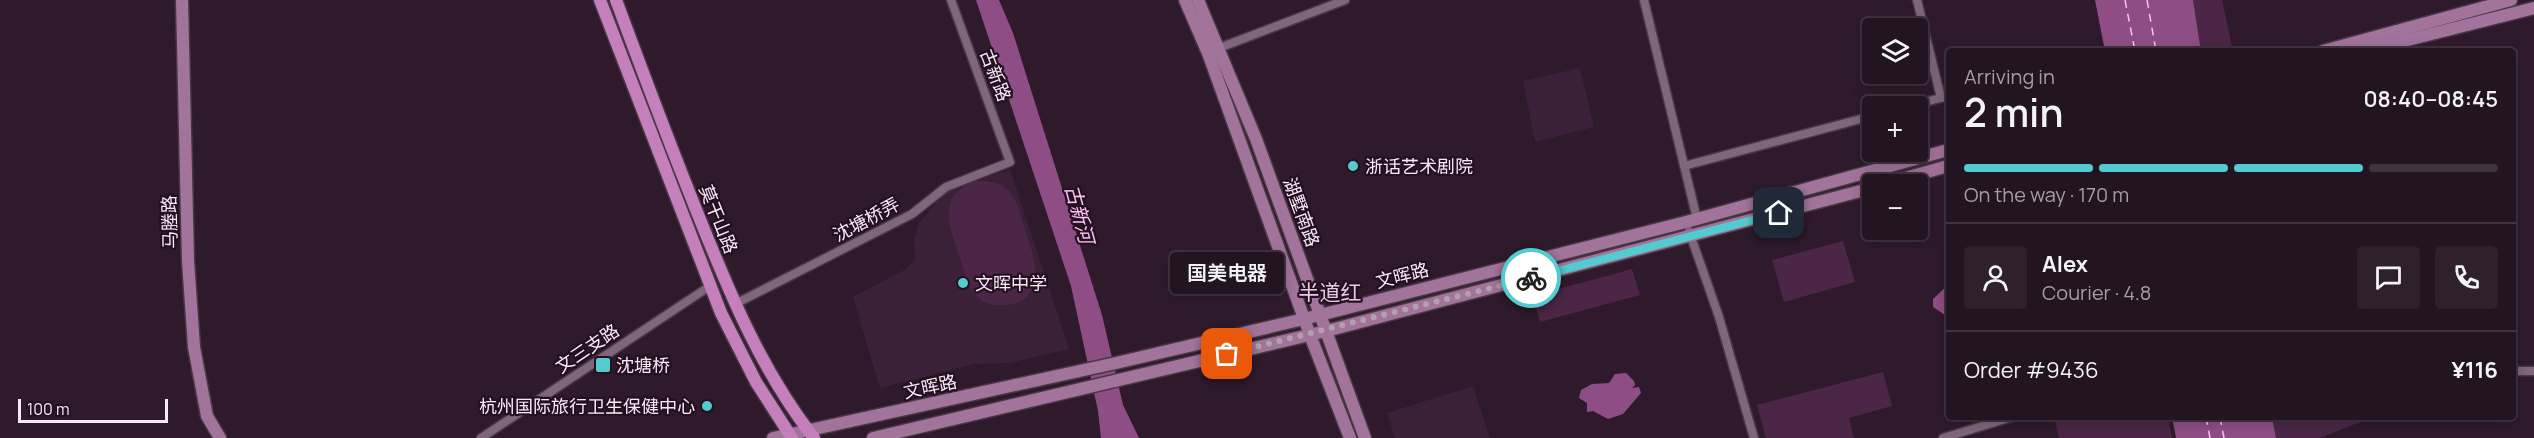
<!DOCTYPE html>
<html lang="en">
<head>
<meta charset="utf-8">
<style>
	body { margin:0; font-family:Manrope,"Noto Sans SC",sans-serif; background:#2e212d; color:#f1f3f6; height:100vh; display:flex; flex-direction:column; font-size:22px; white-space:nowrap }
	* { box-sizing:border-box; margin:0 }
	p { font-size:20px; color:#a29ea5 }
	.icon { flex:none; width:33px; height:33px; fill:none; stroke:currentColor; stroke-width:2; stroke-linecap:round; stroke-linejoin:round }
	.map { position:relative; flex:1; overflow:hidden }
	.sheet { position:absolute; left:1946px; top:48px; width:570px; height:372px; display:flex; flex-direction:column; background:#221420; border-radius:6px; box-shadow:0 3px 15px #0003,0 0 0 2px #3f333e }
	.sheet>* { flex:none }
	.buttons { position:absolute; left:1862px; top:18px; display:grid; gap:12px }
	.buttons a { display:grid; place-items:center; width:66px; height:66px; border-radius:6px; background:#221420; box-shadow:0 3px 15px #0003,0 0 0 2px #3f333e; font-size:30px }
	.scale { position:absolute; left:18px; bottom:15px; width:150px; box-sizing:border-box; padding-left:6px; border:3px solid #f8eaf5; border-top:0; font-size:16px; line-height:21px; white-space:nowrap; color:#f8eaf5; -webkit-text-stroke:4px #241021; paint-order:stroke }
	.pin { position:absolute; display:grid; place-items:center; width:51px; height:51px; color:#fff; margin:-26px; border-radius:12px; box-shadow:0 3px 9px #0006 }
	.courier { position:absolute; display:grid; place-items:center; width:60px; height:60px; margin:-30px; border:4px solid #52ccd0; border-radius:50%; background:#fff; color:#222; box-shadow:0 2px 8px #0007 }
	.bubble { position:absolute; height:42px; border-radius:6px; background:#221420; box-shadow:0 3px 15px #0003,0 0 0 2px #3f333e; font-size:20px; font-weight:600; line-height:42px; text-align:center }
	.headline em { font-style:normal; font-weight:600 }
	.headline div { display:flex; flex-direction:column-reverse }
	.headline { display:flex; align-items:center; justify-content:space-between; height:102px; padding:0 18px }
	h1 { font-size:39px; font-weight:600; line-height:45px }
	.bar { display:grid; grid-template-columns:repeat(4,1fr); gap:9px 6px; align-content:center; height:72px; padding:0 18px }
	.bar i { height:8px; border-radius:4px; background:#3f333e }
	.bar .current { background:#52ccd0 }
	.bar p { grid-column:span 4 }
	.line { display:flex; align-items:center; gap:15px; padding:0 18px; border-top:2px solid #3f333e }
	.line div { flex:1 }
	.round { display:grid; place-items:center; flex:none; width:63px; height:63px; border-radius:6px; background:#2e212d }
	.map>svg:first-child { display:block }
	.built { fill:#3b2137 }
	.green { fill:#4b2646 }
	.water { fill:#8e4e85 }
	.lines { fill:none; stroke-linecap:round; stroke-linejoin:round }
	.ferry { stroke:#fbc3f2; stroke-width:1.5; stroke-dasharray:8 6; stroke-linecap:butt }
	.street-casing { stroke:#483745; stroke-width:11 }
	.secondary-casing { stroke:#483745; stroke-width:15 }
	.primary-casing { stroke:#483745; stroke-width:15 }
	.street { stroke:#7f667b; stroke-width:8 }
	.secondary { stroke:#a2739b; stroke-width:12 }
	.primary { stroke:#c580bc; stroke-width:12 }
	.done { stroke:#b1a1ae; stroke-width:6; stroke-dasharray:0 10.8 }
	.route { stroke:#52ccd0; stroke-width:8 }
	.poi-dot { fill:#52ccd0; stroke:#241021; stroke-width:2 }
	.labels { text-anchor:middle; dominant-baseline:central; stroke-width:4.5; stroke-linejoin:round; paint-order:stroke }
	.street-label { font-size:18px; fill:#f8eaf5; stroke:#241021 }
	.poi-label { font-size:18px; fill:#f8eaf5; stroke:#241021; text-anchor:start }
	.water-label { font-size:20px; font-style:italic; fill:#fbc3f2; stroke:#241021 }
	.quarter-label { font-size:21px; fill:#e6cae1; stroke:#241021 }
</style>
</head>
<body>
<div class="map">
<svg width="2534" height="438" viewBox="0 0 2534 438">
	<rect width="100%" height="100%" fill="#2e1a2b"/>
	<g class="built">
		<polygon points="1580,68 1594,127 1535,142 1523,81"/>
		<polygon points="1010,169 1069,349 1010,363 974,364 880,388 853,297 906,269 915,259 914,240 919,223 945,192"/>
		<polygon points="1473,386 1490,438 1395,438 1387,413"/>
	</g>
	<g class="green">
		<polygon points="2193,0 2222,0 2233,51 2201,51"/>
		<path d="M976 181C988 181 998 182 1007 189 1017 199 1020 213 1024 226 1033 253 1051 300 1006 305 995 307 984 303 976 296 966 286 964 270 960 258 950 227 935 196 976 181Z"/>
		<polygon points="1843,241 1855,282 1784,302 1772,260"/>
		<polygon points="1632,269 1640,295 1540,322 1533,296"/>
		<polygon points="1883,372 1892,406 1849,418 1854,438 1766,438 1757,405"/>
		<polygon points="2054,417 2168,417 2172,438 2059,438"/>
		<polygon points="2272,417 2373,417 2320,438 2276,438"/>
	</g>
	<g class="water">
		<polygon points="976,0 999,0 1013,33 1102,315 1123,405 1139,438 1101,438 1098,411 1071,286"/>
		<polygon points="2095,0 2193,0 2201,51 2105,51"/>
		<polygon points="1948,285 1948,315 1945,315 1933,307 1933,299"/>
		<polygon points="1626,373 1634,381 1635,385 1632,388 1639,387 1641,393 1623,414 1608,419 1593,411 1587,412 1587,403 1579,398 1581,390 1592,384 1609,383 1615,374"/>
		<polygon points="2172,417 2272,417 2276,438 2176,438"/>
	</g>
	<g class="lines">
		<g class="ferry">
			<polyline points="2125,0 2135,51"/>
			<polyline points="2147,0 2156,51"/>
			<polyline points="2206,417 2210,438"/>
			<polyline points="2220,417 2224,438"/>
		</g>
		<g class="street-casing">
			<g id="street">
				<polyline points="1644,0 1697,219"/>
				<polyline points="1917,0 1941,98"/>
				<polyline points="1219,48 1345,0"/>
				<polyline points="1910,106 1948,96"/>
				<polyline points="1684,166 1872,116"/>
				<polyline points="1689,231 1719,317 1754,438"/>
				<polyline points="735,304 912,214 946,187 1010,162 951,0"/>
				<polyline points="2512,371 2534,371"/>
				<polyline points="481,438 710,286"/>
				<polyline points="1943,438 2012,417"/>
			</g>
		</g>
		<g class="secondary-casing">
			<g id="secondary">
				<polyline points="182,0 188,261 194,347 207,416 220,438"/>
				<polyline points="1185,0 1208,53 1310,335 1350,438"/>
				<polyline points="1198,0 1256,139 1365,438"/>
				<polyline points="2323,51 2511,0"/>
				<polyline points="2364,51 2534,8"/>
				<polyline points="1884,184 1948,166"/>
				<polyline points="773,438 1116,363 1304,319 1686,222 1948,150"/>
				<polyline points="873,438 1326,331 1872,188"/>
			</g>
		</g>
		<g class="primary-casing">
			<g id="primary">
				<polyline points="600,0 721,313 756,382 792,438"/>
				<path d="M616 0C643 73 670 145 699 217 730 294 762 372 814 438"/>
			</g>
		</g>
		<use href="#street" class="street"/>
		<use href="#secondary" class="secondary"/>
		<use href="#primary" class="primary"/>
	</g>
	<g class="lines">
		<polyline class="done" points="1227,354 1531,278"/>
		<polyline class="route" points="1531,278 1779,213"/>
	</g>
	<g class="poi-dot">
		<circle cx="1353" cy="166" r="6"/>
		<circle cx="963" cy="283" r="6"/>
		<rect x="595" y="357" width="16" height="16" rx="3"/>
		<circle cx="707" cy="406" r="6"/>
	</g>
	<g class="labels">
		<g class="street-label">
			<text transform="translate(996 75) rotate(69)">古新路</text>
			<text transform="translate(1302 212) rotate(70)">湖墅南路</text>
			<text transform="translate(719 219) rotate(68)">莫干山路</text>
			<text transform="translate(866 219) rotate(-28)">沈塘桥弄</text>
			<text transform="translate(169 222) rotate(-91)">马塍路</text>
			<text transform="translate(1402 275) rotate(-14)">文晖路</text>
			<text transform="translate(587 348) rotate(-34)">文三支路</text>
			<text transform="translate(930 386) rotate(-12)">文晖路</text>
		</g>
		<g class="poi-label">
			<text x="1365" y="166">浙话艺术剧院</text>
			<text x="975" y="283">文晖中学</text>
			<text x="616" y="365">沈塘桥</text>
			<text x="695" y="406" text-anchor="end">杭州国际旅行卫生保健中心</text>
		</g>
		<g class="water-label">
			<text transform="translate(1080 214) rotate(75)">古新河</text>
		</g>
		<g class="quarter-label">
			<text x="1330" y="292">半道红</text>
		</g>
	</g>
</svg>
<div class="buttons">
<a><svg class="icon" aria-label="layers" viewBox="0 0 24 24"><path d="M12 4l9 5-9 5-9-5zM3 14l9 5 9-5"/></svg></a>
<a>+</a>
<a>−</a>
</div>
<div class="scale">100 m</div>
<div class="pin" style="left:1227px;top:354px;background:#ea580c"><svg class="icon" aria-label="bag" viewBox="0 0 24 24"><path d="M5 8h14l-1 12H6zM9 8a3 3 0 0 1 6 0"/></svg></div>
<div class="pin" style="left:1779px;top:213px;background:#1f2937"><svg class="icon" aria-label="home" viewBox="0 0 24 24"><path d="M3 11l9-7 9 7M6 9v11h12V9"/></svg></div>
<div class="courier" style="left:1531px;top:278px"><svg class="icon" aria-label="bike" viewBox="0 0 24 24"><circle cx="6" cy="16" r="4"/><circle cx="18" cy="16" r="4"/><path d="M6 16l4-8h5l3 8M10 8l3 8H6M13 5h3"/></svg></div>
<div class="bubble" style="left:1170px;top:252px;width:114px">国美电器</div>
<section class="sheet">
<div class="headline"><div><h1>2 min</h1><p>Arriving in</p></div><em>08:40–08:45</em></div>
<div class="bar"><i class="current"></i><i class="current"></i><i class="current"></i><i></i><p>On the way · 170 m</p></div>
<div class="line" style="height:108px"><a class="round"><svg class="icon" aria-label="person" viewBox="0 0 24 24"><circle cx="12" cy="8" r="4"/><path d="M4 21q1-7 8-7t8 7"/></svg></a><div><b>Alex</b><p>Courier · 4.8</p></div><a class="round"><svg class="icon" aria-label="chat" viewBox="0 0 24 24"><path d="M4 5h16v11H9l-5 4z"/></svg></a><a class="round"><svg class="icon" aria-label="phone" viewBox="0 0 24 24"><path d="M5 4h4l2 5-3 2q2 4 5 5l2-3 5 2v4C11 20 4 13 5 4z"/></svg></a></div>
<div class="line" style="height:78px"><div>Order #9436</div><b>¥116</b></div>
</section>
</div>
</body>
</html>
